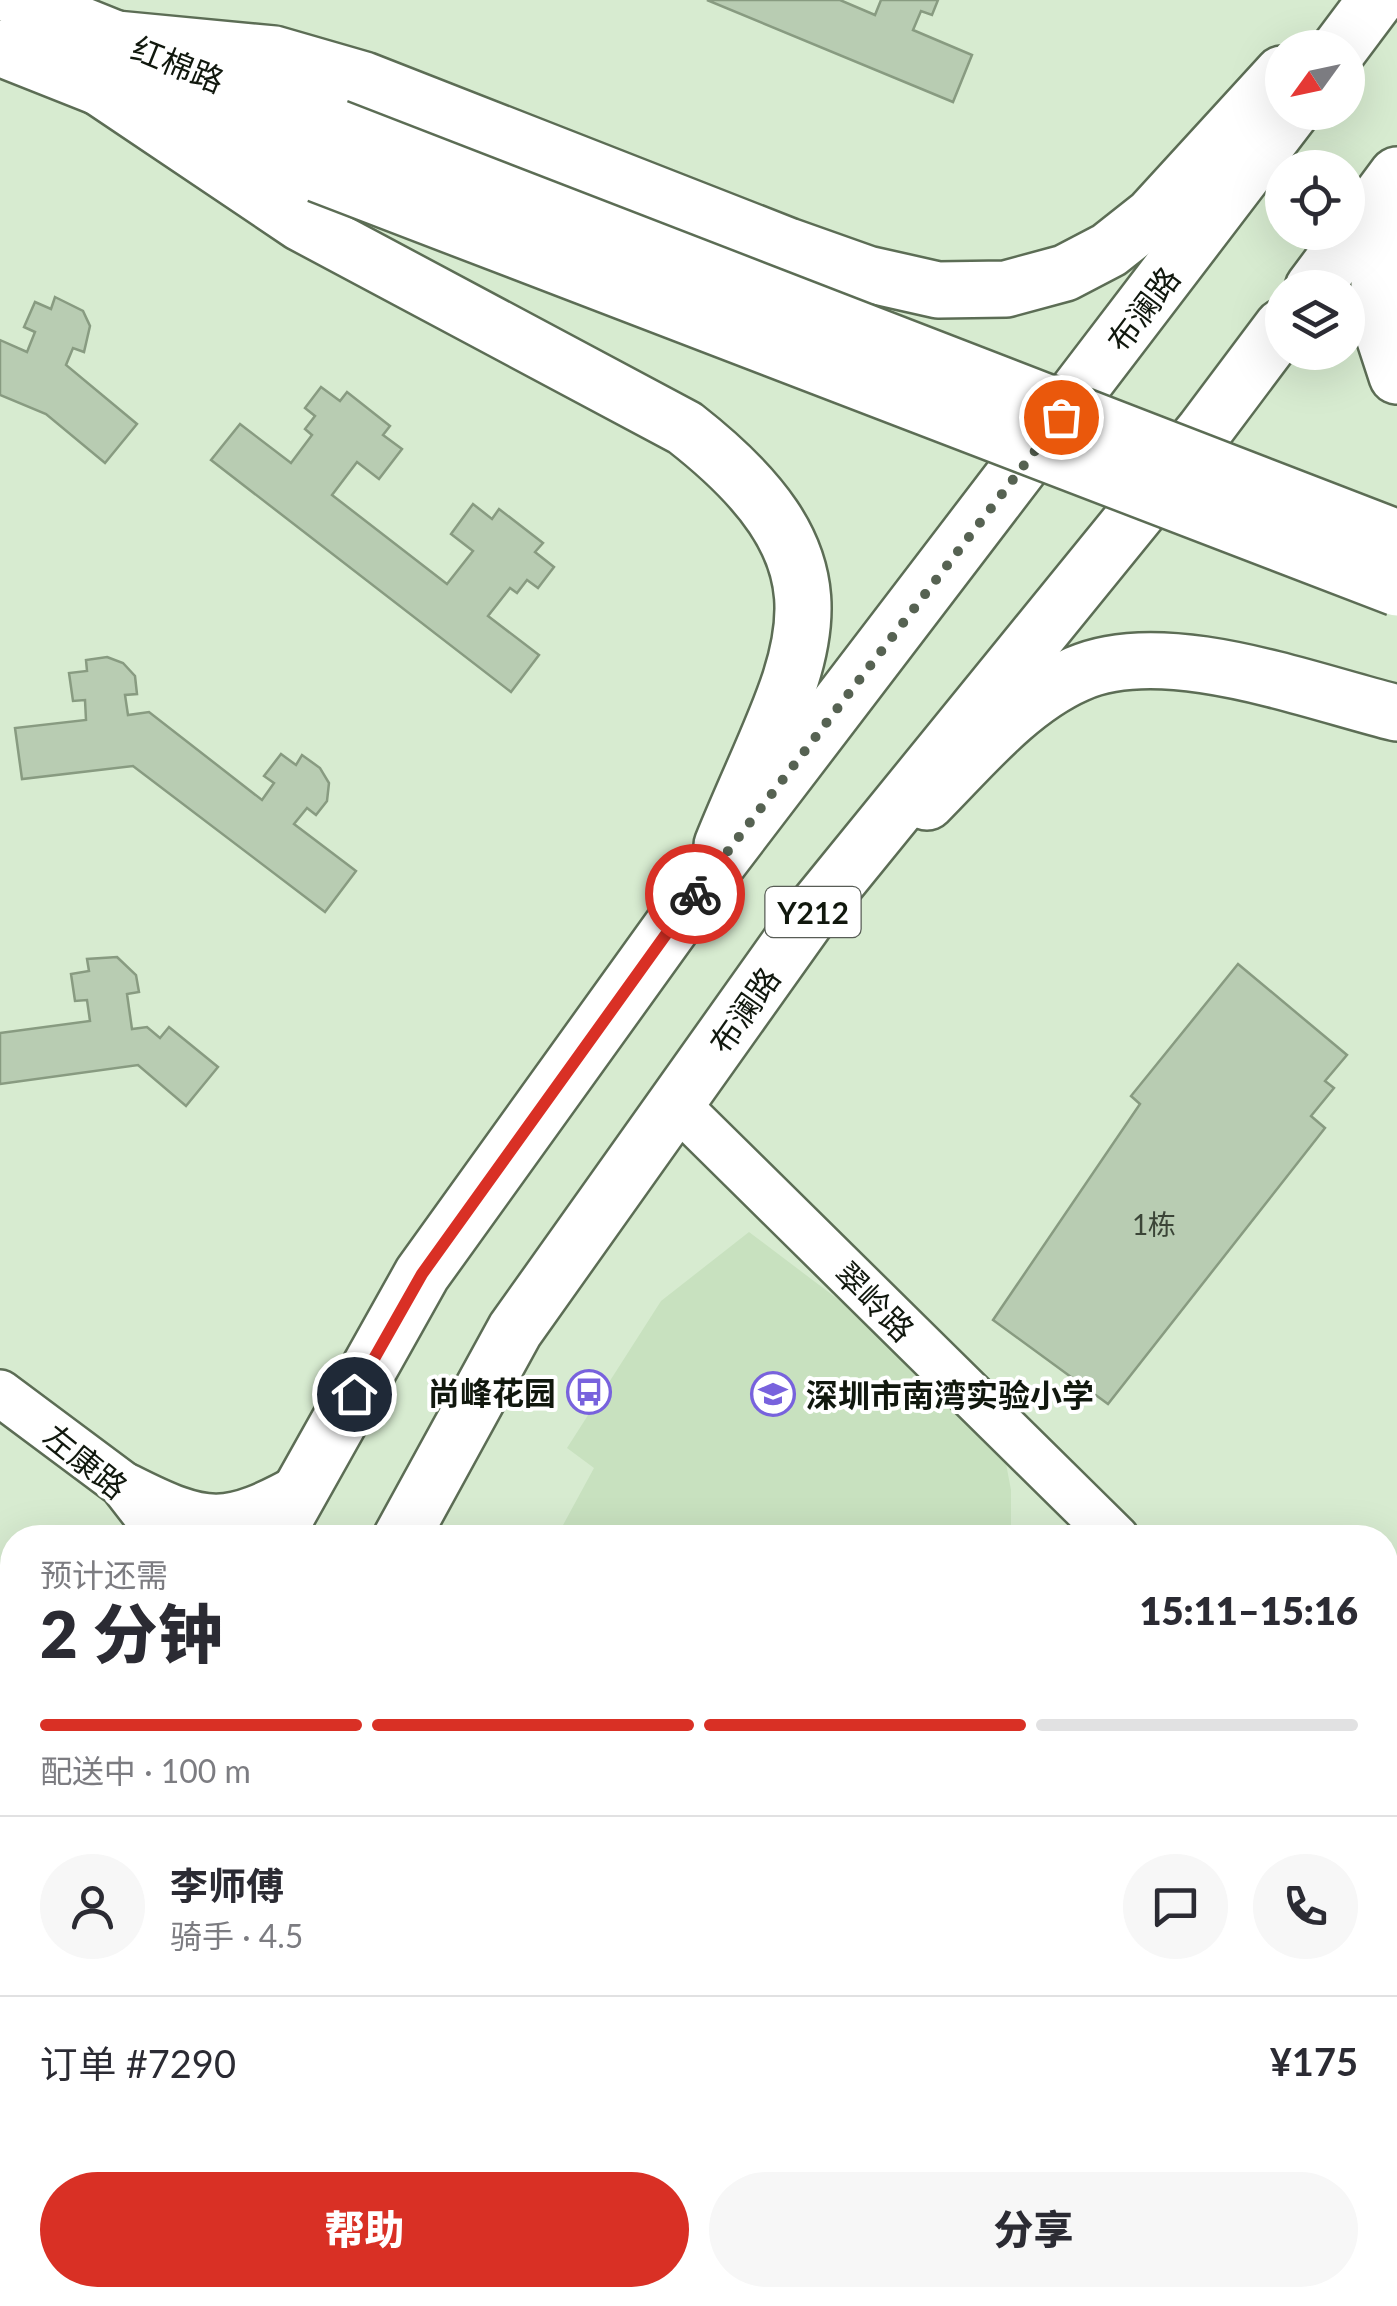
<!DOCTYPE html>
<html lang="zh">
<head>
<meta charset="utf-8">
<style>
	body { margin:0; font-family:Lato,"Noto Sans SC",sans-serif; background:#f7f7f7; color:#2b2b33; height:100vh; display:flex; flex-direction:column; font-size:38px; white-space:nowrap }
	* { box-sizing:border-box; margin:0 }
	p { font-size:32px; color:#7c7c81 }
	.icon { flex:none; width:55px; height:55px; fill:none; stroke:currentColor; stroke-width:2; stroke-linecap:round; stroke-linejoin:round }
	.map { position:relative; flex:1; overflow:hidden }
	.details { position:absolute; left:0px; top:1525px; width:1398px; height:782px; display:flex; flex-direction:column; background:#fff; border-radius:40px 40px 0 0; box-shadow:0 10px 40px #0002 }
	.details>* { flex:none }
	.needle { width:65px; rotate:237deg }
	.controls { position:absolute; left:1265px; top:30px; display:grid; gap:20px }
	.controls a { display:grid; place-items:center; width:100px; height:100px; border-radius:50%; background:#fff; box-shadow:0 10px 40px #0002; font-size:50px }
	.pin { position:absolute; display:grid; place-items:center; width:85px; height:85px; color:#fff; margin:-42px; border:5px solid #fff; border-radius:50%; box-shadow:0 2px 10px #0007 }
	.courier { position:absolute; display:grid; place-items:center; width:100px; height:100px; margin:-50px; border:8px solid #d93025; border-radius:50%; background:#fff; color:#222; box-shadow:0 2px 12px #0007 }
	.head em { font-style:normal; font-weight:800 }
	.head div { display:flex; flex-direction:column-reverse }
	.head { display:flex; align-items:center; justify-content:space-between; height:170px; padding:0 40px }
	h1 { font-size:65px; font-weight:800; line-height:75px }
	.bar { display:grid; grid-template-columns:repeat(4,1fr); gap:15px 10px; align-content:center; height:120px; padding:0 40px }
	.bar i { height:12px; border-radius:8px; background:#e1e1e2 }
	.bar .active { background:#d93025 }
	.bar p { grid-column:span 4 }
	.line { display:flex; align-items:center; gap:25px; padding:0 40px; border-top:2px solid #e1e1e2 }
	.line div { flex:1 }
	.round { display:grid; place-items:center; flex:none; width:105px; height:105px; border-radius:52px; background:#f7f7f7 }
	.cta { display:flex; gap:20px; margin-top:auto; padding:20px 40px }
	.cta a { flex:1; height:115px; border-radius:60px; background:#d93025; color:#fff; font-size:40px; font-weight:800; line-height:115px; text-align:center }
	.cta a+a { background:#f7f7f7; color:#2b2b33 }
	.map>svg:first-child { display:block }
	.built { fill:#c8e1bf }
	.building { fill:#b8ccb2; stroke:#889b81; stroke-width:2.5 }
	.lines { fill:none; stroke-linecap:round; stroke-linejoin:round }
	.street-casing { stroke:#5c6d55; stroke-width:50 }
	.secondary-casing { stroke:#5c6d55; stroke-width:60 }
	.primary-casing { stroke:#5c6d55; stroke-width:60 }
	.street { stroke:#fff; stroke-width:45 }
	.secondary { stroke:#fff; stroke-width:55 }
	.primary { stroke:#fff; stroke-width:55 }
	.secondary-bridge-casing { stroke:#5c6d55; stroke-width:60; stroke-linecap:butt }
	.secondary-bridge { stroke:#fff; stroke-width:55 }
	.done { stroke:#566252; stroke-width:10; stroke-dasharray:0 18 }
	.route { stroke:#d93025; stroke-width:12 }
	.labels { text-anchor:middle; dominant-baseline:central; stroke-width:8; stroke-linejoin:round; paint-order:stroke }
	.number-label { font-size:28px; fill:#3b4537 }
	.shield { fill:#fff; stroke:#585d56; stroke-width:2.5 }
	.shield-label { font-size:30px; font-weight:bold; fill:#11180e }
	.street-label { font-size:32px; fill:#11180e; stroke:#fff }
	.poi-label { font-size:32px; font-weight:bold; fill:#11180e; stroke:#fff; text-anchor:end }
</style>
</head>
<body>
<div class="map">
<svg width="1397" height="2306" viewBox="0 0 1397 2306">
	<rect width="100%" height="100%" fill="#d7ebd0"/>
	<polygon class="built" points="749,1232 892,1340 1004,1453 1011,1490 1011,1534 1018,1537 556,1538 594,1468 567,1448 661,1301"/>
	<g class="building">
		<polygon points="707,0 840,0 875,15 881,0 938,0 932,15 921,11 913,30 972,55 953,102"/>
		<polygon points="55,297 83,311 90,326 84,352 73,348 66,365 137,424 105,463 46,414 0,395 0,340 27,352 35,332 24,327 35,302 51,309"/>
		<polygon points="321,387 340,401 347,392 390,426 383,435 402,449 379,479 357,462 332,495 447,584 473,551 451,534 473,504 492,519 499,509 543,543 535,552 554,567 538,588 527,580 517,593 510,588 488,616 539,655 511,692 211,460 240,424 291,463 312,435 305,429 315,416 305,408"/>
		<polygon points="107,657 123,663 135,676 137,694 125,695 128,715 149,712 262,800 274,783 264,776 281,754 296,765 302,755 320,768 329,783 327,801 316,815 307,808 294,824 356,871 325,912 133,766 22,779 15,728 86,720 85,700 73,701 69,673 87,671 86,660"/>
		<polygon points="117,957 136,975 139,992 127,994 132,1029 147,1027 160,1038 169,1027 218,1067 186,1106 138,1065 0,1084 0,1033 90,1021 87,1000 75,1001 71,974 89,971 87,959"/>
		<polygon points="1238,964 1347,1055 1325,1081 1334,1088 1311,1116 1325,1128 1108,1404 993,1320 1140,1104 1131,1096"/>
	</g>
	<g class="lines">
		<g class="street-casing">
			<g id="street">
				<polyline points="678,1106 1116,1538"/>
				<polyline points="0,1393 122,1484 164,1538"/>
				<path d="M128 1487C207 1527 226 1528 304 1485"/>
				<polyline points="1385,1735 1397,1741"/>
			</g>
		</g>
		<g class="secondary-casing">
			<g id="secondary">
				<polyline points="19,0 337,128"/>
				<polyline points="116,39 274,54 364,80 788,246 867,274 938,290 1006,289 1065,273 1109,250 1152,216 1282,74"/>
				<polyline points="0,48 318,174"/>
				<path d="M99 87 301 223 685 428C874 576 797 660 722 845"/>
				<polyline points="1397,215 1379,256 1379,321 1397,376"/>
				<path d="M927 802C972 757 1018 700 1077 674 1164 635 1308 691 1397 713"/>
			</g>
		</g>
		<g class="primary-casing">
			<g id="primary">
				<polyline points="1340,48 1376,0"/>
				<polyline points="1313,288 1397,175"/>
				<polyline points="274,1538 422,1274 711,872 1291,112"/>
				<polyline points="401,1538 515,1330 807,919 1204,431 1282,327"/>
				<polyline points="25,2306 28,2295"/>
				<polyline points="124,2306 126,2295"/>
			</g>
		</g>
		<use href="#street" class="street"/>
		<use href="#secondary" class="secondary"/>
		<use href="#primary" class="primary"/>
		<g class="secondary-bridge-casing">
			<g id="secondary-bridge">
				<polyline points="337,128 1397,538"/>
				<polyline points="318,174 1397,588"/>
			</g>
		</g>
		<use href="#secondary-bridge" class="secondary-bridge"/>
	</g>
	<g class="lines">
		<polyline class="done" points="695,894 1061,417"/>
		<polyline class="route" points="354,1394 422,1274 695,894"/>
	</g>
	<defs>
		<g id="bus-ring" transform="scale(2.25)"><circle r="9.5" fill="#fff" stroke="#7862dd" stroke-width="1.5"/><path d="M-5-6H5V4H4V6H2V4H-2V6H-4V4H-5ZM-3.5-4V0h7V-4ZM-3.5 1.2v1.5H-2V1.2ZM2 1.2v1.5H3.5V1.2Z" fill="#7862dd"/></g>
		<g id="school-ring" transform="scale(2.25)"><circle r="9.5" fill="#fff" stroke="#7862dd" stroke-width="1.5"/><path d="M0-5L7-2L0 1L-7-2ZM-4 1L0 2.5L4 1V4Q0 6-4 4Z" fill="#7862dd"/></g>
	</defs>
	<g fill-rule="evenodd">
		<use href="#bus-ring" x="589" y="1392"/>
		<use href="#school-ring" x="773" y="1394"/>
	</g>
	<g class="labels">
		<g class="number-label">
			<text x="1154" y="1224">1栋</text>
		</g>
		<rect class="shield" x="765.5" y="887" width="95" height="50" rx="8"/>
		<g class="shield-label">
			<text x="813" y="912">Y212</text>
		</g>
		<g class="street-label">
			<text transform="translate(178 64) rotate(22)">红棉路</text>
			<text transform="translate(1143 309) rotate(-53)">布澜路</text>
			<text transform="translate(744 1010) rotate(-55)">布澜路</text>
			<text transform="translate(875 1301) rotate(45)">翠岭路</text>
			<text transform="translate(86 1461) rotate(39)">左康路</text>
		</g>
		<g class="poi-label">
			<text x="556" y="1392">尚峰花园</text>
			<text x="806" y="1394" text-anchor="start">深圳市南湾实验小学</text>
		</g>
	</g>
</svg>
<div class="controls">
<a><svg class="needle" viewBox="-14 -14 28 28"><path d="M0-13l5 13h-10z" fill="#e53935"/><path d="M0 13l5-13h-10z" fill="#7c7c81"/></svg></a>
<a><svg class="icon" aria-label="locate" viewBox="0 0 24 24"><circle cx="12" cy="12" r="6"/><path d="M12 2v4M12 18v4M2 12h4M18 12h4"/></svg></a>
<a><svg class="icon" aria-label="layers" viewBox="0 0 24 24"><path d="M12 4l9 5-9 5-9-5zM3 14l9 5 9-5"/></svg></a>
</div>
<div class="pin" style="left:1061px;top:417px;background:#ea580c"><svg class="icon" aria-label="bag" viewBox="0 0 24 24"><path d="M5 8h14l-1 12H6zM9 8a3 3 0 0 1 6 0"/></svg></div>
<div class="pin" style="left:354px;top:1394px;background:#1f2937"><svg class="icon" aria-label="home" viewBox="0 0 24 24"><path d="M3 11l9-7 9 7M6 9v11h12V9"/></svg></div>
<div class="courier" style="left:695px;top:894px"><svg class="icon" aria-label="bike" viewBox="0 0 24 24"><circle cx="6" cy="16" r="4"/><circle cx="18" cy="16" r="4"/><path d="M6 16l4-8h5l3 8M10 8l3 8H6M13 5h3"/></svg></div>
<section class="details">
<div class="head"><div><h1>2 分钟</h1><p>预计还需</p></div><em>15:11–15:16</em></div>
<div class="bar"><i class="active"></i><i class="active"></i><i class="active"></i><i></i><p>配送中 · 100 m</p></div>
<div class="line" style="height:180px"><a class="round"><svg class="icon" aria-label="person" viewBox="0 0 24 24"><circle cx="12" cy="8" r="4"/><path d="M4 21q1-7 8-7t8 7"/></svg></a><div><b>李师傅</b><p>骑手 · 4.5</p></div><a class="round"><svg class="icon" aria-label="chat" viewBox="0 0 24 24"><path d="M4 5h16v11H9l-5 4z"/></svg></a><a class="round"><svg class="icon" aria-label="phone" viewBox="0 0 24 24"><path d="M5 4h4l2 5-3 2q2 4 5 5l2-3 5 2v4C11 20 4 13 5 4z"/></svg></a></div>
<div class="line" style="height:130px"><div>订单 #7290</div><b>¥175</b></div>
<div class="cta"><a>帮助</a><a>分享</a></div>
</section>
</div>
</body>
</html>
